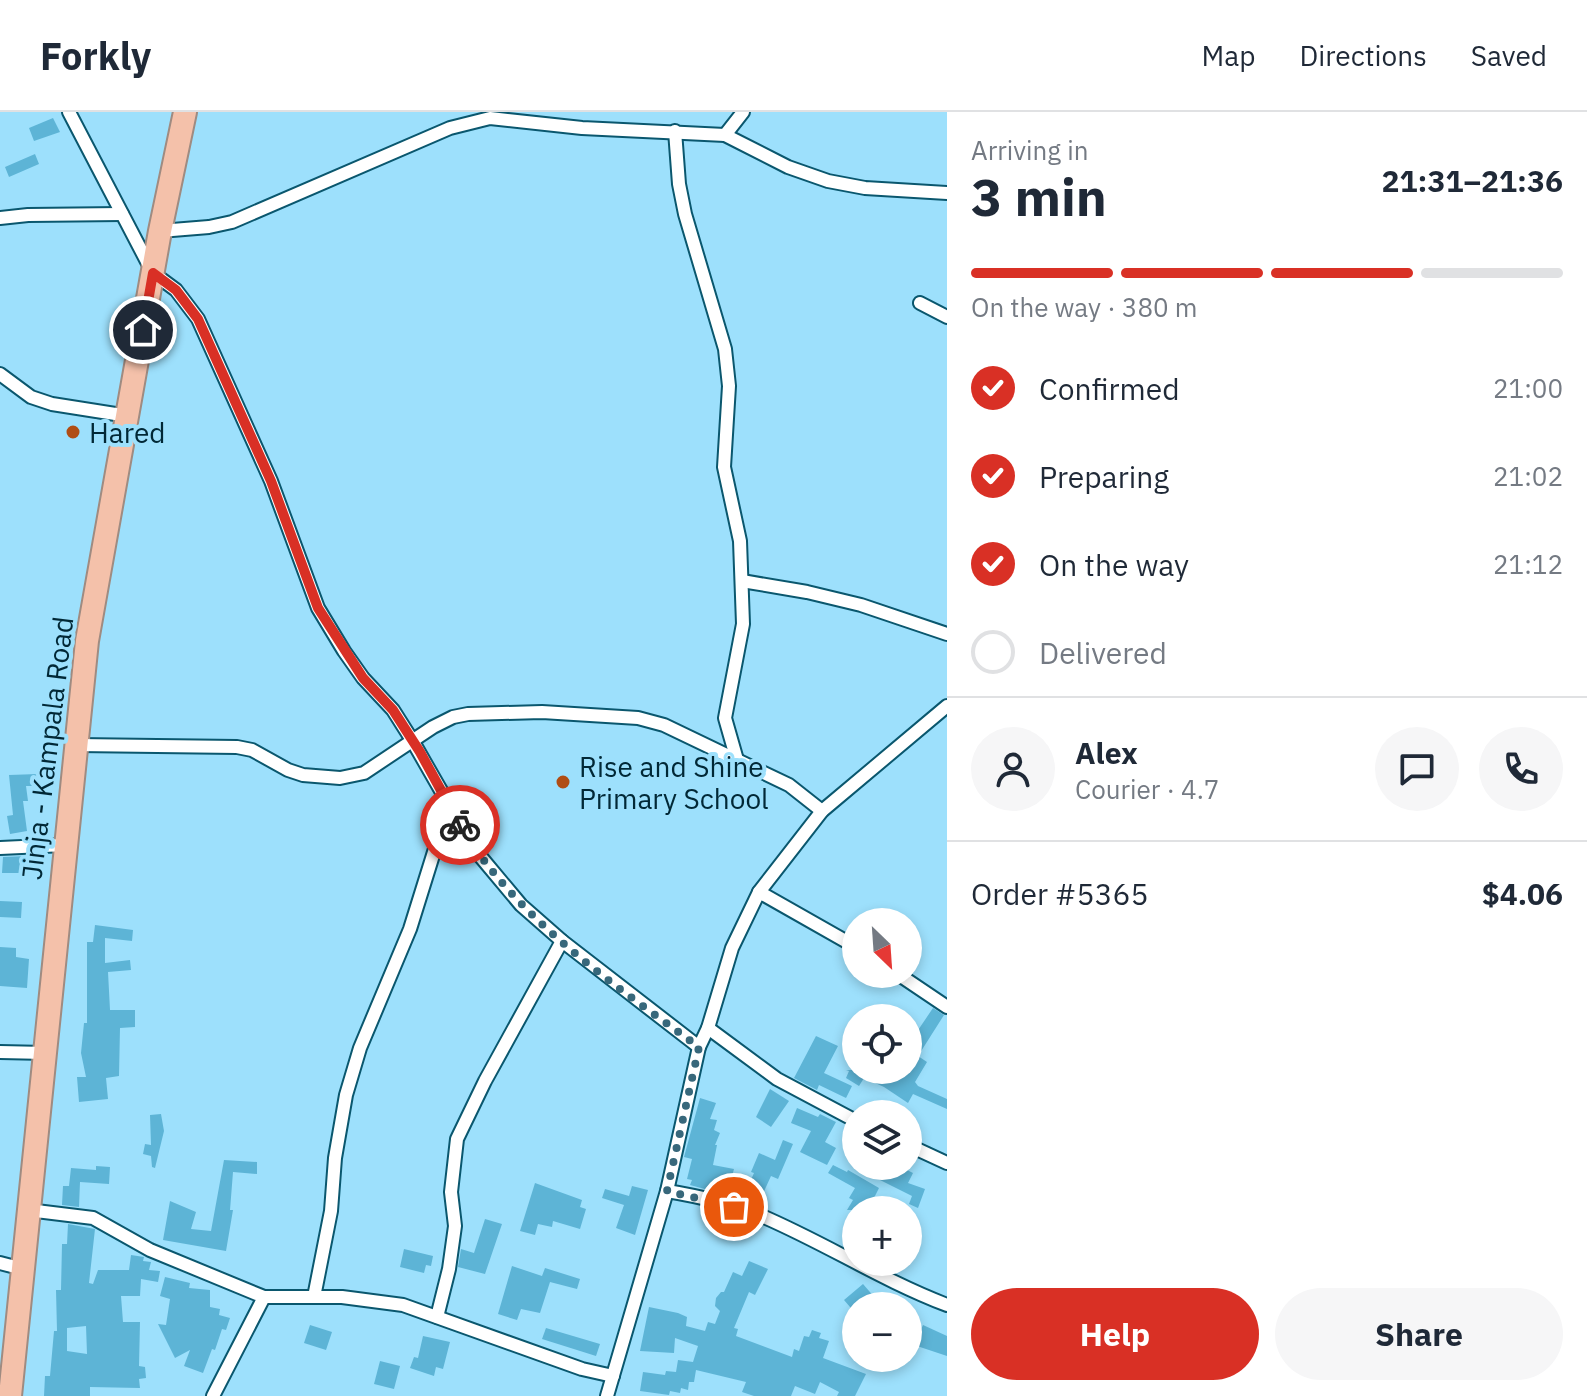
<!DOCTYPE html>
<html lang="en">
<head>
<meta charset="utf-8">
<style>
	body { margin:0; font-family:"IBM Plex Sans",sans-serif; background:#f6f6f7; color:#1f2937; height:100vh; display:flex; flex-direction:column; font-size:30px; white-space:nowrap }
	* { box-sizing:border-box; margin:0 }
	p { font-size:26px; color:#747a83 }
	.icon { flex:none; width:44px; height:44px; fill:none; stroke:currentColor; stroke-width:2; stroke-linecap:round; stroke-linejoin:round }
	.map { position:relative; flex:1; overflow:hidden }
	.sheet { display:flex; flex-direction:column; background:#fff; width:640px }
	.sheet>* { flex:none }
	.needle { width:52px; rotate:155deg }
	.controls { position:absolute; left:842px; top:796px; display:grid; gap:16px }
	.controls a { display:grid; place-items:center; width:80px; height:80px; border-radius:50%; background:#fff; box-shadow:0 4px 12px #0003; font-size:40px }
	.pin { position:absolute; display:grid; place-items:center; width:68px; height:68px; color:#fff; margin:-34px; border:4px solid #fff; border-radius:50%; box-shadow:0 2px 8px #0007 }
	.courier { position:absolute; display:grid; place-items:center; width:80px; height:80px; margin:-40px; border:6px solid #d93025; border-radius:50%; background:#fff; color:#222; box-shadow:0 2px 10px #0007 }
	.headline em { font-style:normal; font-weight:700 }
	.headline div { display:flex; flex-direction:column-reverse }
	.headline { display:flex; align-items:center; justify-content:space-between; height:136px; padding:0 24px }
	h1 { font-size:52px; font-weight:700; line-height:60px }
	.bar { display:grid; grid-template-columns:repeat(4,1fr); gap:12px 8px; align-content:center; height:96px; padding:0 24px }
	.bar i { height:10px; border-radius:6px; background:#e0e1e3 }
	.bar .current { background:#d93025 }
	.bar p { grid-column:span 4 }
	.line { display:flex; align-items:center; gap:20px; padding:0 24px; border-top:2px solid #e0e1e3 }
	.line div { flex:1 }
	.round { display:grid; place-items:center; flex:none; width:84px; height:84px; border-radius:42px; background:#f6f6f7 }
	ol { padding:0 24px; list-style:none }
	li { display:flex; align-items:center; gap:24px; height:88px }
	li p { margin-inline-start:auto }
	li .icon { padding:8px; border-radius:50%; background:#d93025; color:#fff; stroke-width:4 }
	li:last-child { color:#747a83 }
	li i { width:44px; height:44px; border:4px solid #e0e1e3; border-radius:50% }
	.action { display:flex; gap:16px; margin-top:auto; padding:16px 24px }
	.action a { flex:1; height:92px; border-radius:48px; background:#d93025; color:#fff; font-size:32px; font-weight:700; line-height:92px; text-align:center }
	.action a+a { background:#f6f6f7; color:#1f2937 }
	header { display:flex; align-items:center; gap:48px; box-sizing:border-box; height:112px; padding:0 40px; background:#fff; border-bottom:2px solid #e0e1e3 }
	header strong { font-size:38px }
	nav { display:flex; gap:44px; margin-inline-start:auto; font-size:28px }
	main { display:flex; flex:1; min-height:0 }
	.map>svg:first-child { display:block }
	.building { fill:#5db4d6; fill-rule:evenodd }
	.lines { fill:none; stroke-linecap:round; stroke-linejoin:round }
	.street-casing { stroke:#0a576e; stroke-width:16 }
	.highway-casing { stroke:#9f8b81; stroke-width:26 }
	.street { stroke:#fff; stroke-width:12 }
	.highway { stroke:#f4c1aa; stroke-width:22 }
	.done { stroke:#38687b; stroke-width:8; stroke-dasharray:0 14.4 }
	.route { stroke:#d93025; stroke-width:10 }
	.poi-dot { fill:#b04d14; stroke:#9de0fc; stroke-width:3 }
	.labels { text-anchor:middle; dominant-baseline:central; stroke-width:8; stroke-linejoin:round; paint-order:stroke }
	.poi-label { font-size:28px; fill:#012836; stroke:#9de0fc; text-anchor:start }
	.street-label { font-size:28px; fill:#012836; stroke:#9de0fc }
</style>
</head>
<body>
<header>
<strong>Forkly</strong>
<nav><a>Map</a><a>Directions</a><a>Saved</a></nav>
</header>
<main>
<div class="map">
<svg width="947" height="1284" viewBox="0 0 947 1284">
	<rect width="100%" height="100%" fill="#9de0fc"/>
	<g class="building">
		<polygon points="53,6 60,20 34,29 29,16"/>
		<polygon points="35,42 39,52 9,65 5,55"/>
		<polygon points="38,662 38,674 26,674 28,689 23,689 27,719 10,722 7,704 13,703 9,663"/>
		<polygon points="27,744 26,761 2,761 3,745"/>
		<polygon points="0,789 22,790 21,806 0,805"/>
		<polygon points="95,813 133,818 132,829 105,826 105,851 130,848 131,858 108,860 110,898 135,898 135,915 120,916 119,964 106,966 108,987 79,990 77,965 86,965 81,941 84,911 87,911 87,830 93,830"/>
		<polygon points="0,835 16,836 16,845 29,847 27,876 0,874"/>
		<polygon points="933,896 944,903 918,944 927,950 915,970 918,974 947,987 947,997 913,982 908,991 884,975 864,966 859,974 846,966 849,959 846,958 908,958 908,933"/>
		<polygon points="816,924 838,934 824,961 852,974 846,986 819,973 817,978 794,966"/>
		<polygon points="770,977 789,989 771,1015 756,1005"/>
		<polygon points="700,986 716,991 710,1007 717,1008 714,1018 720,1021 715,1033 717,1033 713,1053 734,1057 731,1068 726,1067 723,1082 690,1073 692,1068 687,1067 692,1047 684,1045"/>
		<polygon points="797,996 818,1005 820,1002 836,1010 825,1030 836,1036 827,1053 800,1040 811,1019 791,1011"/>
		<polygon points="161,1002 164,1019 155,1056 152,1055 151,1044 143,1042 145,1032 151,1033 150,1003"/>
		<polygon points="783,1028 793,1032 778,1067 771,1064 761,1086 746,1079 754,1061 751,1060 759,1041 775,1048"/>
		<polygon points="224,1048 257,1050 257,1062 233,1060 230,1098 233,1098 226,1139 163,1128 170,1089 196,1100 191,1117 211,1119"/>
		<polygon points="833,1053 847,1060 848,1058 879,1076 868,1098 847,1098 853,1088 849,1086 855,1076 828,1061"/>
		<polygon points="96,1054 110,1055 109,1072 80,1070 79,1095 62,1093 63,1074 69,1074 71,1056 96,1058"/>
		<polygon points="889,1054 907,1054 905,1057 913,1061 908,1071 925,1077 918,1096 909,1092 912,1084 880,1068"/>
		<polygon points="535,1071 582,1088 580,1095 586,1097 580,1117 553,1109 552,1115 538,1112 535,1123 520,1119"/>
		<polygon points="632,1074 648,1078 635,1123 616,1116 624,1093 602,1086 605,1077 629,1084"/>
		<polygon points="485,1107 502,1112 485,1162 458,1155 461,1137 474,1141"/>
		<path d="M68 1112 95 1117 89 1171 93 1172 98 1158H129L131 1143 144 1145 143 1149 151 1150 149 1158 160 1159 158 1170 141 1167 140 1184H121L123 1210H140L139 1254 145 1255 146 1266 139 1267 140 1276 90 1275V1284H44L45 1264H50L54 1219H57L56 1178H61L62 1132H67ZM86 1214 87 1242 67 1239V1216Z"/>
		<polygon points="404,1137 433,1144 431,1154 426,1153 424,1161 400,1155"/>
		<polygon points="749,1149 768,1157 755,1183 749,1180 734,1216 738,1217 736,1224 792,1245 794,1237 799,1239 804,1224 809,1225 812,1218 821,1221 819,1226 829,1229 823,1246 866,1262 855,1284 837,1284 839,1280 820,1270 815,1282 795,1274 791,1284 754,1284 742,1280 746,1270 696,1258 694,1270 689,1270 688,1278 681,1276 680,1281 670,1279 669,1283 640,1279 643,1260 665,1263 666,1259 676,1260 678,1248 693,1250 698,1234 675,1226 674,1241 640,1239 649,1195 678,1201 687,1205 686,1214 705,1219 708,1210 715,1212 720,1199 715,1194 716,1186 721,1180 724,1180 733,1160 742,1164"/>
		<polygon points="512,1154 542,1164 545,1156 580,1167 577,1177 550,1170 540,1201 521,1197 517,1208 498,1202"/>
		<polygon points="165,1165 190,1171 189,1176 210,1178 210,1195 220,1197 219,1203 230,1206 226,1218 222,1217 215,1238 212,1237 203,1261 184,1254 190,1238 175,1246 158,1212 166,1213 170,1187 160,1184"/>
		<polygon points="863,1172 882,1194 856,1194 856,1202 844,1188"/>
		<polygon points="310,1213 332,1220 326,1238 304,1231"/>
		<polygon points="923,1213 947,1224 947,1244 914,1233"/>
		<polygon points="546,1216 600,1232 596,1244 542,1227"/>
		<polygon points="423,1224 450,1230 443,1257 436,1255 434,1264 410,1256 414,1245 418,1246"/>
		<polygon points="380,1249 400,1254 394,1277 374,1272"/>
	</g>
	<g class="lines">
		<g class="street-casing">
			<g id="street">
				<polyline points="69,0 153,161 176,178 198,207 271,369 318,496 344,539 363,566 393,598 412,628 475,738 521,793 562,829 699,935"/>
				<polyline points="675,19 679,72 685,102 725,237 729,274 724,355 740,429 743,512 725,606 737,648"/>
				<polyline points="725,23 743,0"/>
				<polyline points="0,106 28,103 122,102"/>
				<polyline points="160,119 209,115 232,110 450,16 490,6 582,16 725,23 788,55 828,69 865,76 947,81"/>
				<polyline points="920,191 947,205"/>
				<polyline points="0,262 31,285 52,292 128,304"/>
				<polyline points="742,469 807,480 861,493 947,522"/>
				<polyline points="77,633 237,635 252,638 288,658 303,663 340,666 364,661 433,615 453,605 468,602 542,600 638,606 664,613 789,673 822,699"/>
				<polyline points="0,736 65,733"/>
				<polyline points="759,780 856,835"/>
				<polyline points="898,862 947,895"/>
				<polyline points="708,916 777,967 856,1009"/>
				<polyline points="0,940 46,941"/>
				<polyline points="908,1033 947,1051"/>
				<path d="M667 1079C697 1084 728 1091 757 1102 822 1129 881 1168 947 1193"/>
				<polyline points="28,1098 93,1106 150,1138 264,1185 342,1185 403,1193 582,1257 613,1264"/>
				<polyline points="0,1151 23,1157"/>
				<polyline points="314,1185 331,1099 335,1046 346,983 360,936 410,817 448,695"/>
				<polyline points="437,1205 449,1157 455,1114 451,1080 457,1027 485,969 562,829"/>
				<polyline points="213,1284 264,1185"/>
				<polyline points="607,1284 667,1079 699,935 708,916 732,836 759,780 822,699 947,594"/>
			</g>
		</g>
		<g class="highway-casing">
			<polyline id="highway" points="10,1284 87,529 160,119 185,0"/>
		</g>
		<use href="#street" class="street"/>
		<use href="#highway" class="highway"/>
	</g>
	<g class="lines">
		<path class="done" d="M460 713C516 807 613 872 699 935L667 1079 734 1095"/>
		<polyline class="route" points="143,218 153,161 176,178 198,207 271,369 318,496 363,566 393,598 420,640 460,713"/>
	</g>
	<g class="poi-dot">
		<circle cx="73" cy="320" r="8"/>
		<circle cx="563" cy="670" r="8"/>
	</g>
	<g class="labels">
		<g class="poi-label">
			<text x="89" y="320">Hared</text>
			<text x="579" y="654">Rise and Shine<tspan x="579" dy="32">Primary School</tspan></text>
		</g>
		<g class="street-label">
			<text transform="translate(47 636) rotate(-83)">Jinja - Kampala Road</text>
		</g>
	</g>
</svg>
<div class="controls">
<a><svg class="needle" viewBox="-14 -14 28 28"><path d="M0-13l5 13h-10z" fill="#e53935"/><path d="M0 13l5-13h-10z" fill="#747a83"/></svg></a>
<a><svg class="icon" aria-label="locate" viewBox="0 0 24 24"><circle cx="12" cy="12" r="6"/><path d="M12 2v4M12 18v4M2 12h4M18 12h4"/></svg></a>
<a><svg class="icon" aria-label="layers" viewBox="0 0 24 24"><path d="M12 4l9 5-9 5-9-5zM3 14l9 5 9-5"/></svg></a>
<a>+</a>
<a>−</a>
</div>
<div class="pin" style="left:734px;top:1095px;background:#ea580c"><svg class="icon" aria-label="bag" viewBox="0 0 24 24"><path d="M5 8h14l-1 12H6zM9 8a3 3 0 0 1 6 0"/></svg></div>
<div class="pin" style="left:143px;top:218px;background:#1f2937"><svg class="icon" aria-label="home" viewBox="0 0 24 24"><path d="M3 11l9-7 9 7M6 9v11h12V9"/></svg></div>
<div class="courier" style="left:460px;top:713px"><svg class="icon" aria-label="bike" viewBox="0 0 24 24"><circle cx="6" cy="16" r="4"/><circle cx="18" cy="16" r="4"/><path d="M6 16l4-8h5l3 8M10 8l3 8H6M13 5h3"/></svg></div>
</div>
<section class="sheet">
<div class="headline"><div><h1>3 min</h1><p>Arriving in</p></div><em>21:31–21:36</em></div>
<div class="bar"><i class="current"></i><i class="current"></i><i class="current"></i><i></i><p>On the way · 380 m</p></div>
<ol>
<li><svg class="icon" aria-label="check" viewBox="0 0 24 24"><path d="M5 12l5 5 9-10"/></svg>Confirmed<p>21:00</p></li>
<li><svg class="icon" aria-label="check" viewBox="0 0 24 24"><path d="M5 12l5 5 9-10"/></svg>Preparing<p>21:02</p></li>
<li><svg class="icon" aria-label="check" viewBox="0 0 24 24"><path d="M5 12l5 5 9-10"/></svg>On the way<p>21:12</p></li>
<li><i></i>Delivered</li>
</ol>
<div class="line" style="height:144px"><a class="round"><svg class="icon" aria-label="person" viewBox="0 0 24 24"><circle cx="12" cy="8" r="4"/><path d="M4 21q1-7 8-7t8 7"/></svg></a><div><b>Alex</b><p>Courier · 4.7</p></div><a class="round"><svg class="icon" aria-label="chat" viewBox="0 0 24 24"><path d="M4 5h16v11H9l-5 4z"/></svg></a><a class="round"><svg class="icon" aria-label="phone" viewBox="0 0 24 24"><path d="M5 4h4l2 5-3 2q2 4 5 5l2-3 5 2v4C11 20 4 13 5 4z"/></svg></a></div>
<div class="line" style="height:104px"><div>Order #5365</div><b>$4.06</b></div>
<div class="action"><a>Help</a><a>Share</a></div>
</section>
</main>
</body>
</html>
